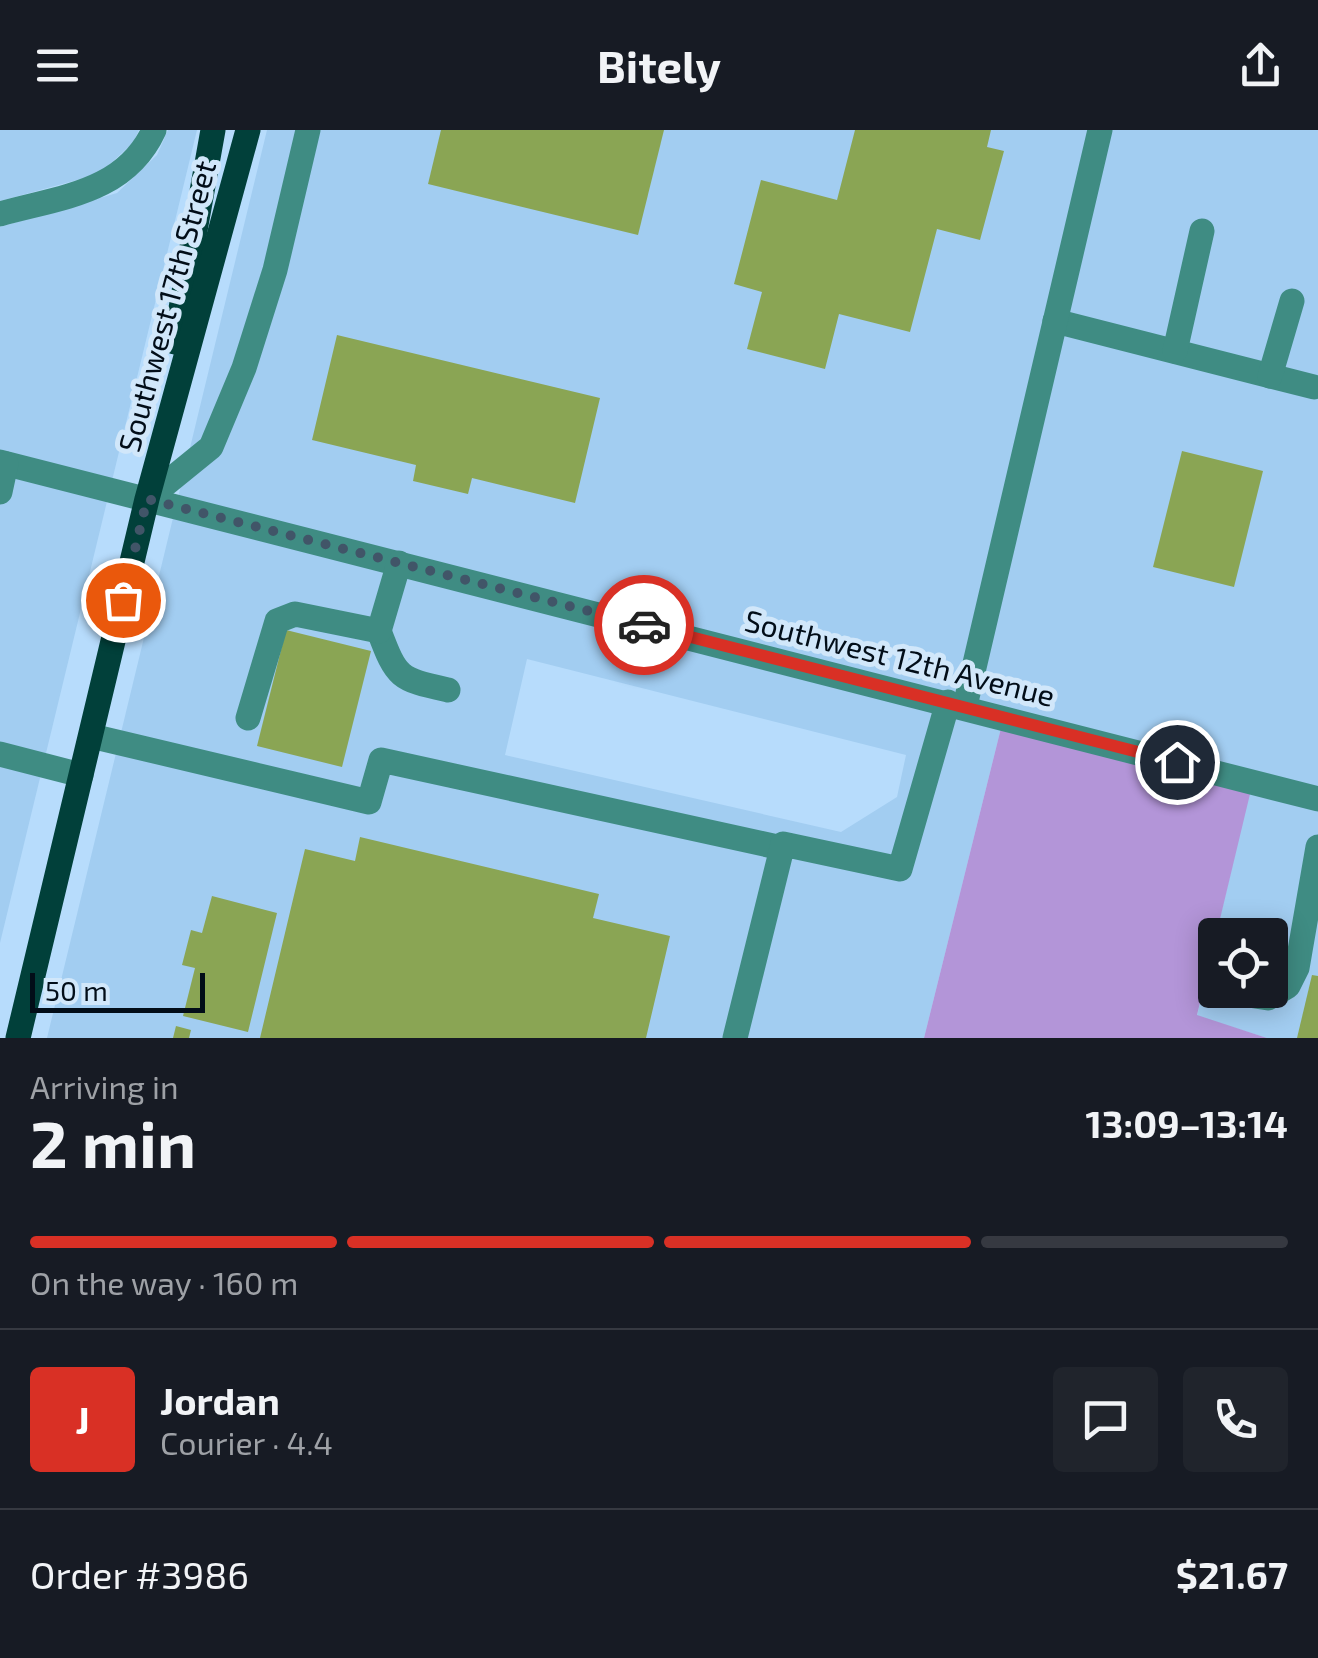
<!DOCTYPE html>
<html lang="en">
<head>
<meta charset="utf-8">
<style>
	body { margin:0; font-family:"Exo 2",sans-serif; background:#20242c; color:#f1f3f6; height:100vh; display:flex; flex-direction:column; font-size:38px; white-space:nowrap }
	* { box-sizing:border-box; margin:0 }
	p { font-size:32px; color:#9ea1a6 }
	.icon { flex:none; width:55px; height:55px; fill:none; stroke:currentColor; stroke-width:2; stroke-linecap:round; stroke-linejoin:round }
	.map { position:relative; height:908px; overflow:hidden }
	.sheet { display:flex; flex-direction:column; background:#171b24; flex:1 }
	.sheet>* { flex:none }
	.controls { position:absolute; left:1198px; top:788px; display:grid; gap:20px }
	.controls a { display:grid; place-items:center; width:90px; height:90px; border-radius:10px; background:#171b24; box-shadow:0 5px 25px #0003; font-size:50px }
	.scale { position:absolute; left:30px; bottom:25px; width:175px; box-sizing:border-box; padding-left:10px; border:5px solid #020d18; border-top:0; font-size:28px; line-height:35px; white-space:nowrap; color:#020d18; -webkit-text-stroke:8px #d1e7fa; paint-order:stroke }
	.pin { position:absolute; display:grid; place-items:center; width:85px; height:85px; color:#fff; margin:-42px; border:5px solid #fff; border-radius:50%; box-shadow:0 2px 10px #0007 }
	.courier { position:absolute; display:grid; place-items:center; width:100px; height:100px; margin:-50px; border:8px solid #d93025; border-radius:50%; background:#fff; color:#222; box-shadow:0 2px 12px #0007 }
	.overview em { font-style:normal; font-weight:700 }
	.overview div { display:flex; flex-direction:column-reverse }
	.overview { display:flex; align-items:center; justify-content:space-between; height:170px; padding:0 30px }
	h1 { font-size:65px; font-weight:700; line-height:75px }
	.bar { display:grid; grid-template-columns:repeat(4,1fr); gap:15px 10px; align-content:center; height:120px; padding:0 30px }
	.bar i { height:12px; border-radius:8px; background:#363941 }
	.bar .current { background:#d93025 }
	.bar p { grid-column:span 4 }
	.line { display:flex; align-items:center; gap:25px; padding:0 30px; border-top:2px solid #363941 }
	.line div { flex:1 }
	.round { display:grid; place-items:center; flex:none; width:105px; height:105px; border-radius:10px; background:#20242c }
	header { display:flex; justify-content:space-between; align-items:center; height:130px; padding:0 30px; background:#171b24; font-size:45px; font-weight:700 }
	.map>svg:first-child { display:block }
	.built { fill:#a2cdf1; fill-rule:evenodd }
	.green { fill:#b395d8 }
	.building { fill:#8aa554 }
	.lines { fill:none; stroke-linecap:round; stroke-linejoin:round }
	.minor { stroke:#3f8c83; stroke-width:25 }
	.major { stroke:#01403a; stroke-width:25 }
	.done { stroke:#415568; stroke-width:10; stroke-dasharray:0 18 }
	.route { stroke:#d93025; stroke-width:12 }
	.labels { text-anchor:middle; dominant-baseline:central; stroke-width:10; stroke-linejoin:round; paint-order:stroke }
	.street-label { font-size:30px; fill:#020d18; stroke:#d1e7fa }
</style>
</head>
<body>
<header><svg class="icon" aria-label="menu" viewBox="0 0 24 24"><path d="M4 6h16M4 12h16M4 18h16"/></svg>Bitely<svg class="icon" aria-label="share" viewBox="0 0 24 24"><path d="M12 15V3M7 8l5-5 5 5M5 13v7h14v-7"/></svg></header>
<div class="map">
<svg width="1318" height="908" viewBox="0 0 1318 908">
	<rect width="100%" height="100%" fill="#b7dcfc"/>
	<g class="built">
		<polygon points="0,0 139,0 133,13 99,44 0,71"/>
		<polygon points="168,0 197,0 0,813 0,97 117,63 157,25"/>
		<path d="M267 0H1318V908H1267L1197 886 1215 809V860H1270V805H1216L1249 664 1002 594 924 908H47ZM527 529 906 625 897 667 841 702 505 625Z"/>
	</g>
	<polygon class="green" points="1002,594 1250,664 1197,885 1267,908 924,908"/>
	<g class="building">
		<polygon points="441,0 664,0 638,105 428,54"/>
		<polygon points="855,0 991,0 987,17 1004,21 980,110 937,99 910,202 839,184 825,239 747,219 762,162 734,154 761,50 837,70"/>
		<polygon points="337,205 600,268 575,373 472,348 468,364 413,351 416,335 312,310"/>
		<polygon points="1182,321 1263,341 1234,457 1153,437"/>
		<polygon points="286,500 371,521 342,637 257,616"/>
		<polygon points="360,707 599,764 593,788 670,806 646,908 260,908 305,719 355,731"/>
		<polygon points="212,766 277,783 248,902 183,886 195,838 182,835 191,800 202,803"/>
		<polygon points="1312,845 1318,846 1318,908 1297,908"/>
		<polygon points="176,896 191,900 189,908 173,908"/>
	</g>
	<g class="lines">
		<g class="minor">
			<path d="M0 84C60 67 125 63 154 0"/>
			<polyline points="1055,191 1314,257"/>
			<polyline points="1175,221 1202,101"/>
			<polyline points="1270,246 1292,171"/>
			<polyline points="0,332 1318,669"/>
			<polyline points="0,362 6,334"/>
			<polyline points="147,369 211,317 244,238 275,140 308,0"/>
			<path d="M379 501C397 549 399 549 448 560"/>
			<polyline points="965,576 1100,0"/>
			<polyline points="248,588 277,491 295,484 379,501 399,433"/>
			<polyline points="91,606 369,672 381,630 782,718"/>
			<polyline points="0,624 81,645"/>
			<polyline points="1216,860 1268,868 1288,856 1297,838 1318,717"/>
			<polyline points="735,908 783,714 900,739 948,572"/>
		</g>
		<g class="major">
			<polyline points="175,212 213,0"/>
			<polyline points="18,908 147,369 248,0"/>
		</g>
	</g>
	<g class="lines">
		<polyline class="done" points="123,470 147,369 644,495"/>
		<polyline class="route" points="644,495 1177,632"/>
	</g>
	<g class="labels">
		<g class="street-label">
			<text transform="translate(166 176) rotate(-75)">Southwest 17th Street</text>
			<text transform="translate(900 527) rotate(14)">Southwest 12th Avenue</text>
		</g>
	</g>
</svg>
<div class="controls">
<a><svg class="icon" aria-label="locate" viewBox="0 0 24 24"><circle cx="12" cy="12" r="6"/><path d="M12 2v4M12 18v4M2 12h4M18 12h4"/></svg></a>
</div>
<div class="scale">50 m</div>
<div class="pin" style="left:123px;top:470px;background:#ea580c"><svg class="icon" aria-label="bag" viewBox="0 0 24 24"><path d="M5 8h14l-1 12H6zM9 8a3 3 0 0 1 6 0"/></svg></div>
<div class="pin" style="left:1177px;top:632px;background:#1f2937"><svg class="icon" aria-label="home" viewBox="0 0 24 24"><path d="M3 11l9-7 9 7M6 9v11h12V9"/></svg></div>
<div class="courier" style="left:644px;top:495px"><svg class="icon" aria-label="car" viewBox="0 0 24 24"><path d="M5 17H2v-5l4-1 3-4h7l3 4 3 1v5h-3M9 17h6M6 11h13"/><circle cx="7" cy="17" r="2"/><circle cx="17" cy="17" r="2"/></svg></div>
</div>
<section class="sheet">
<div class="overview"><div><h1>2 min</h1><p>Arriving in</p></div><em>13:09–13:14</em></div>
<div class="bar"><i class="current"></i><i class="current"></i><i class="current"></i><i></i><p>On the way · 160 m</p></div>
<div class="line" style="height:180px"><b class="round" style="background:#d93025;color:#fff">J</b><div><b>Jordan</b><p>Courier · 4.4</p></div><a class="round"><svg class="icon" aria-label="chat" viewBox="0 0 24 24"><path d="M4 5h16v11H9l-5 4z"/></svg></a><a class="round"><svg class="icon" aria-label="phone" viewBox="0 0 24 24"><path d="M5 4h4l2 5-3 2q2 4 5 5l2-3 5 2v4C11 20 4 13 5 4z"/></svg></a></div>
<div class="line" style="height:130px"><div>Order #3986</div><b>$21.67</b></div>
</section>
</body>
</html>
